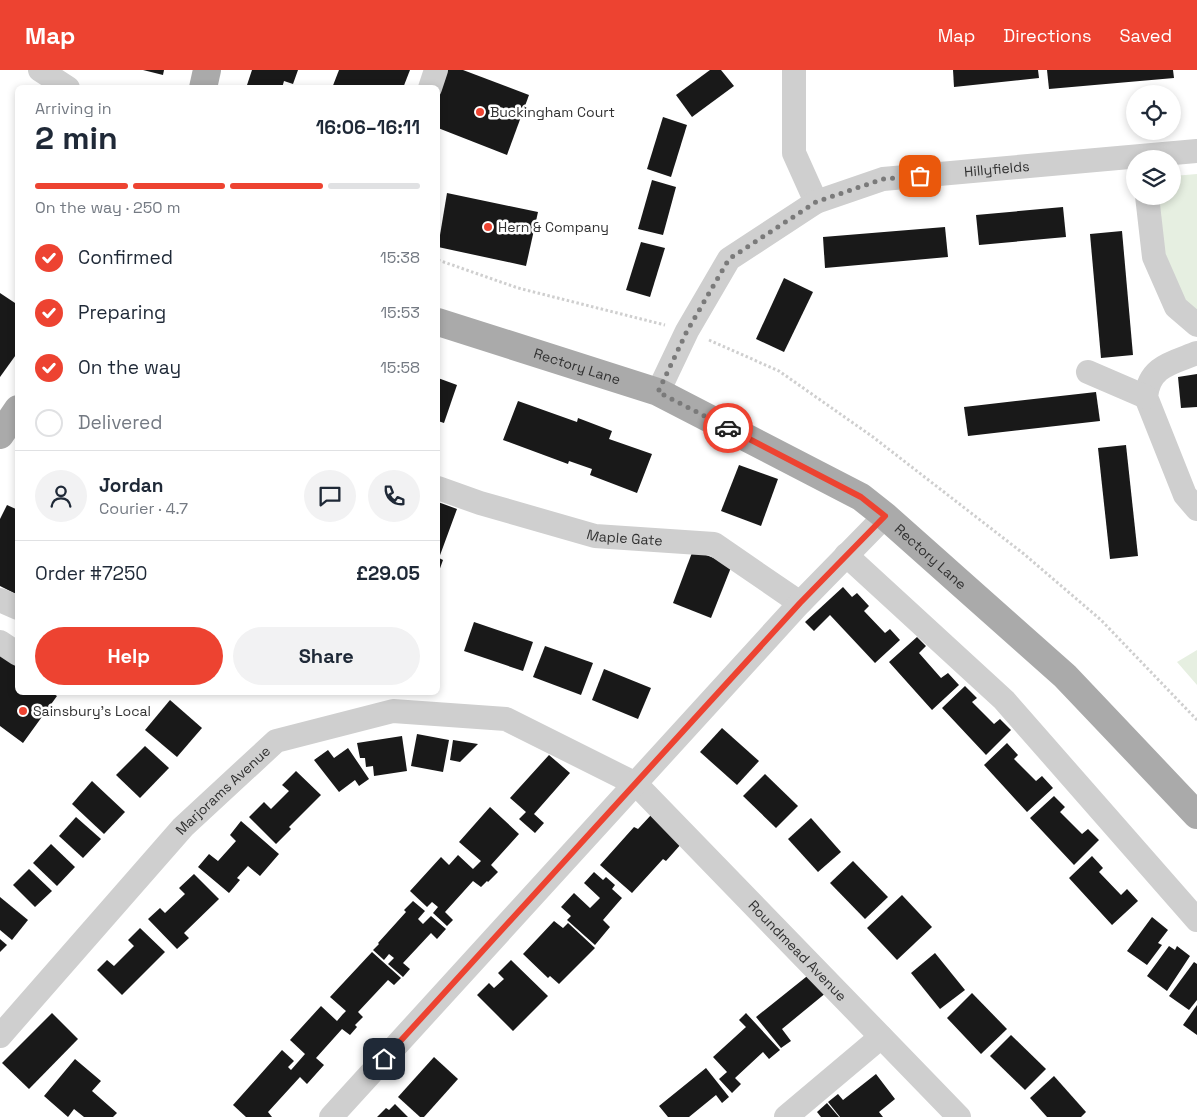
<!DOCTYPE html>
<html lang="en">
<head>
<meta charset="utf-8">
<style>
	body { margin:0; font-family:"Space Grotesk",sans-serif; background:#f2f2f3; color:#1f2937; height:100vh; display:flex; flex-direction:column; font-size:19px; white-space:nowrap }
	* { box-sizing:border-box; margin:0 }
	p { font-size:16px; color:#747a83 }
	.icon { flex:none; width:28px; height:28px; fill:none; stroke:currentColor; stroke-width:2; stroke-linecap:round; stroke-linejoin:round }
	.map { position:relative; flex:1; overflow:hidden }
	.side { position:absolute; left:15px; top:15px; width:425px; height:610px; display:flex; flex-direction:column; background:#fff; border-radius:8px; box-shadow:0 2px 8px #0003 }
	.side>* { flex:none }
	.fabs { position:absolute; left:1126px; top:15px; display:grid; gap:10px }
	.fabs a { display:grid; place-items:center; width:55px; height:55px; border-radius:50%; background:#fff; box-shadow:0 2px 8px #0003; font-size:25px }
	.pin { position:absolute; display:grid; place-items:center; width:42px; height:42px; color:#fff; margin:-21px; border-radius:10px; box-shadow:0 2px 8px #0006 }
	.courier { position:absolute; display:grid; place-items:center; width:50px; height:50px; margin:-25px; border:4px solid #ed4331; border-radius:50%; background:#fff; color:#222; box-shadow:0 1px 6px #0007 }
	.head em { font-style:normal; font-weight:700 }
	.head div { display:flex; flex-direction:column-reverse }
	.head { display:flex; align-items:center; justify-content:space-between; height:85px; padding:0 20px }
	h1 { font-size:32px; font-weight:700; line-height:38px }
	.bar { display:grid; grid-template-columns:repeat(4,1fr); gap:8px 5px; align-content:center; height:60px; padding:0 20px }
	.bar i { height:6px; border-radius:4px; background:#e0e1e3 }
	.bar .current { background:#ed4331 }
	.bar p { grid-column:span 4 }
	.line { display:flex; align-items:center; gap:12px; padding:0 20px; border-top:1px solid #e0e1e3 }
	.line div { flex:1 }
	.round { display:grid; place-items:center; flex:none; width:52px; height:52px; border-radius:26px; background:#f2f2f3 }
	ol { padding:0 20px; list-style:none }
	li { display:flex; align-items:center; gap:15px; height:55px }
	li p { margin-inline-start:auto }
	li .icon { padding:5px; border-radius:50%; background:#ed4331; color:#fff; stroke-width:4 }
	li:last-child { color:#747a83 }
	li i { width:28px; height:28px; border:2px solid #e0e1e3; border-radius:50% }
	.primary-button { display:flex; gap:10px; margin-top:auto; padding:10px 20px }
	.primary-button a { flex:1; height:58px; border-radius:30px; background:#ed4331; color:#fff; font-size:20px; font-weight:700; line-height:58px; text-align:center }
	.primary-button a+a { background:#f2f2f3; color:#1f2937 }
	header { display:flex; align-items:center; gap:30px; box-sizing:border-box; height:70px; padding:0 25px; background:#ed4331; color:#fff }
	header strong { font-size:24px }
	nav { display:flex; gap:28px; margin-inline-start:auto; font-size:18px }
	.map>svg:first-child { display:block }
	.green { fill:#e6efe1 }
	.building { fill:#191919 }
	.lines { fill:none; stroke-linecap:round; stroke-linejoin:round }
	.path { stroke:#cfcfcf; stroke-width:3; stroke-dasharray:2.5 2.5; stroke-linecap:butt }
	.minor { stroke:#cfcfcf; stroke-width:24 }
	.major { stroke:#aaa; stroke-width:28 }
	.done { stroke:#7a7a7a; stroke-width:5; stroke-dasharray:0 9 }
	.route { stroke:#ed4331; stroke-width:6 }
	.poi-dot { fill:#ed4331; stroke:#fff; stroke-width:2 }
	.labels { text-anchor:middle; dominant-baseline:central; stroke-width:5; stroke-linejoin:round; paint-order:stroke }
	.poi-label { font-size:14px; fill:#323232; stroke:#fff; text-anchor:start }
	.street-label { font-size:14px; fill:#323232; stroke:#fff }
</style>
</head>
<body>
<header>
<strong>Map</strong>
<nav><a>Map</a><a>Directions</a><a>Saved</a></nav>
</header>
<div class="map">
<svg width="1197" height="1047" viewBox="0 0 1197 1047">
	<rect width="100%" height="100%" fill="#fff"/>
	<g class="green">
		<polygon points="1197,104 1197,255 1176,237 1147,126 1172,126 1173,106"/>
		<polygon points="1197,580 1197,615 1177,592"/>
	</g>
	<g class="building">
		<polygon points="143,0 164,0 163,5"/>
		<polygon points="252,0 298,0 293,14 284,11 282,18 246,18"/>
		<polygon points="339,0 410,0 403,18 332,18"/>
		<polygon points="447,0 463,0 529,25 507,85 438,58 438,26"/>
		<polygon points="710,0 721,0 734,16 692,47 676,25"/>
		<polygon points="953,0 1038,0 1039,8 954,17"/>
		<polygon points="1047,0 1173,0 1174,8 1049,19"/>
		<polygon points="663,47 687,55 671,107 647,99"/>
		<polygon points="652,110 676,117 663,165 638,159"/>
		<polygon points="447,123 538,142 526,196 438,177"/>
		<polygon points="1063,137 1066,167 979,175 976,145"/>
		<polygon points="945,157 948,187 825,198 823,167"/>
		<polygon points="1122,161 1133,285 1101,288 1090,164"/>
		<polygon points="641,172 665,178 650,227 626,220"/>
		<polygon points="784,208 813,222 784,282 756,269"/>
		<polygon points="0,223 18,235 18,282 0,307"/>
		<polygon points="1197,304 1197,337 1181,338 1178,307"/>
		<polygon points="438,308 457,315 444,353 438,351"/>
		<polygon points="1096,322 1100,351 968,366 964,337"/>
		<polygon points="518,331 577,352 578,348 612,361 609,369 652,384 637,423 590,405 592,399 569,391 568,394 503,370"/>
		<polygon points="1126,375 1138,486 1110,489 1098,378"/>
		<polygon points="739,395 778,409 761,456 721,441"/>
		<polygon points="438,432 457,439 439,488 443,490 438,504"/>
		<polygon points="7,435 18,440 18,525 0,516 0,449"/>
		<polygon points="693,480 732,495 711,548 673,533"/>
		<polygon points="843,517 852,527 857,523 869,536 864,541 885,563 890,559 900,570 875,593 830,545 814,561 805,552"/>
		<polygon points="474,552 533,572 523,601 464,581"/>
		<polygon points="917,567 926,576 919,583 941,608 948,603 959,615 932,640 889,592"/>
		<polygon points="545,576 593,593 581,625 533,607"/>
		<polygon points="0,585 18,597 18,622 51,622 57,626 23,673 0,656"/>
		<polygon points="604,599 651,618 638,649 592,630"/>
		<polygon points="965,616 977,628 972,632 994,654 1000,649 1011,660 986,685 942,638"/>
		<polygon points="170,630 202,658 177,687 145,660"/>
		<polygon points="722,658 759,691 737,715 700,682"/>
		<polygon points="417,664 449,670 443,702 411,696"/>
		<polygon points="402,666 407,701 374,706 373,696 366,697 365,688 360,688 357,673"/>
		<polygon points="453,670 478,674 460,692 450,690"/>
		<polygon points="1007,673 1018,685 1014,689 1036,711 1042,706 1053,718 1027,742 984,695"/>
		<polygon points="145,676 169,698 140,728 116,705"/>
		<polygon points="348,678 369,709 359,716 355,710 339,722 314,690 328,680 334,688"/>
		<polygon points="549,685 570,703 534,744 544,753 535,763 519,749 526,742 510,728"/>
		<polygon points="296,701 321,725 289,757 291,759 276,774 249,747 264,732 271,739 289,721 282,715"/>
		<polygon points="765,704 798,736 776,758 743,726"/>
		<polygon points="92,711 125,742 104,764 72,734"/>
		<polygon points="1054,726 1065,737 1060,742 1082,764 1088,759 1099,770 1074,795 1030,748"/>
		<polygon points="490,737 519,764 491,795 498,802 488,812 487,811 481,817 473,811 445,842 453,850 447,856 433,843 438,837 432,832 427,837 410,821 441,787 449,795 458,785 473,799 481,791 459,772"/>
		<polygon points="651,745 682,773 666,791 663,789 632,823 600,795 634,757 638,759"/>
		<polygon points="76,747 101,769 83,788 59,766"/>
		<polygon points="811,748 841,782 818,802 788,769"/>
		<polygon points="241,751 279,784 260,806 248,796 237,808 240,810 229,823 198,797 209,784 218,791 236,771 230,765"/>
		<polygon points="51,774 75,797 57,816 33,793"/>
		<polygon points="1092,786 1103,798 1099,802 1121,825 1127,819 1138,831 1112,855 1069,808"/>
		<polygon points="853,791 888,827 865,849 830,813"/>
		<polygon points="29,799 52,821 35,837 13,815"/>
		<polygon points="594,802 603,810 606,807 615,815 612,819 622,828 603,850 610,857 595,875 567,850 571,846 561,837 574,823 590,838 600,828 584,813"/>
		<polygon points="194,804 219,829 184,863 189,868 177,879 148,849 160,838 165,843 185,824 179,818"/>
		<polygon points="902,825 932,857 897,890 867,858"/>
		<polygon points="0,827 28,850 12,870 0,860"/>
		<polygon points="413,831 425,841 418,849 423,854 431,846 446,859 437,869 431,863 403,893 410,899 403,907 388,894 394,888 389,884 384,890 373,880 379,874 378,873 406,842 404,840"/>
		<polygon points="1152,847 1168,860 1158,873 1162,875 1147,895 1127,881"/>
		<polygon points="554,851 563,858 568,853 595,878 559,914 550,906 548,908 523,884"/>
		<polygon points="140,858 165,882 122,925 97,900 107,890 114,896 134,876 128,870"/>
		<polygon points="0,869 7,875 0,882"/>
		<polygon points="1169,876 1175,880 1177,876 1190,886 1167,921 1147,906"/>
		<polygon points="372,882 401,908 394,915 388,910 358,942 363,947 355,955 357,957 350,965 342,959 316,988 324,995 307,1014 300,1007 268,1042 272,1047 246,1047 233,1035 282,980 294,991 288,997 291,1000 305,984 290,970 321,936 337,951 343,944 346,941 330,927"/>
		<polygon points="935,883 965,920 940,939 911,903"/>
		<polygon points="511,890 548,926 513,961 477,925 489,913 494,918 504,909 498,903"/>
		<polygon points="1194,892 1197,894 1197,930 1189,940 1169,926"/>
		<polygon points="811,903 827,922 782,959 791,971 781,978 756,947"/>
		<polygon points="972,923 1007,959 981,984 947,948"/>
		<polygon points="1197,935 1197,965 1183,955"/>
		<polygon points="52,943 78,969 29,1019 2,993"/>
		<polygon points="746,943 780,980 769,989 763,982 735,1008 741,1014 732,1023 719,1009 727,1002 713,987 746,957 739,950"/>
		<polygon points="1011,965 1046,999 1025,1020 990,986"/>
		<polygon points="434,987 458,1009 424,1047 420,1047 398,1027"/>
		<polygon points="75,989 101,1011 92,1021 117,1043 113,1047 84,1047 74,1039 68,1047 44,1026"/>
		<polygon points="706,998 729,1027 722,1033 716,1025 689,1047 668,1047 659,1036"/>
		<polygon points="876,1004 895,1029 879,1042 883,1047 840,1047 828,1032 838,1024 843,1030"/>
		<polygon points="1054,1006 1086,1042 1081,1047 1047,1047 1030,1028"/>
		<polygon points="827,1033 839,1047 821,1047 817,1042"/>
		<polygon points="395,1034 408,1047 377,1047 386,1038 389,1040"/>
	</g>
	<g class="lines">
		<g class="path">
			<polyline points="438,190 518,218 665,255"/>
			<polyline points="709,270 779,301 873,367 1024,484 1101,550 1197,650"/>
		</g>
		<g class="minor">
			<polyline points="40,0 68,18"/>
			<polyline points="794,0 794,83 816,132"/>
			<polyline points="430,18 436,0"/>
			<polyline points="1147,126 1154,187 1176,237 1197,255"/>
			<path d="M1197 283C1172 293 1149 296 1146 327L1185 425 1197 439"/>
			<polyline points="1088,302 1146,327"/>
			<path id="s1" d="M658 322 687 261 729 189 816 132 883 109 1197 81"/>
			<path id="s2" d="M438 418 480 433 595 466 714 474 800 533"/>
			<polyline points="846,485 1004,630 1197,850"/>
			<polyline points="0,530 18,538"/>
			<polyline points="0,572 18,584"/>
			<path id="s3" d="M0 966 183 757 276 671 393 641 506 649 636 714 959 1047"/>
			<polyline points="331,1047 800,533 885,446"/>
			<polyline points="786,1047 881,967"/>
		</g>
		<g class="major">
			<polyline points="203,18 207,0"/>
			<path id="s4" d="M438 252 658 322 861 427 885 446 1065 606 1197 745"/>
			<polyline points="0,365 18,339"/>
		</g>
	</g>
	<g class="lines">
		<polyline class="done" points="728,358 658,322 687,261 729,189 816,132 883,109 920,106"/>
		<polyline class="route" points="384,989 800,533 885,446 861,427 728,358"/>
	</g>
	<g class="poi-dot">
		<circle cx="480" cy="42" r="5"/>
		<circle cx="488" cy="157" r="5"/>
		<circle cx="23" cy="641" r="5"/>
	</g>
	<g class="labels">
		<g class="poi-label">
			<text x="490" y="42">Buckingham Court</text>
			<text x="498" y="157">Hern &amp; Company</text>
			<text x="33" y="641">Sainsbury's Local</text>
		</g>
		<g class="street-label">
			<text stroke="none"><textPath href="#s1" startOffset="440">Hillyfields</textPath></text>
			<text stroke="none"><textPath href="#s4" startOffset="146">Rectory Lane</textPath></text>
			<text stroke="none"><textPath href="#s2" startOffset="194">Maple Gate</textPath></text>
			<text stroke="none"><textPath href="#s4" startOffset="551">Rectory Lane</textPath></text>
			<text stroke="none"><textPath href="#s3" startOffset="332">Marjorams Avenue</textPath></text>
			<text stroke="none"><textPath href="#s3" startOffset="1016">Roundmead Avenue</textPath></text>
		</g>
	</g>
</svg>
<div class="fabs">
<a><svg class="icon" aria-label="locate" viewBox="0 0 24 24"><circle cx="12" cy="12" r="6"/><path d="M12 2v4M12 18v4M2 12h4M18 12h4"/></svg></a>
<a><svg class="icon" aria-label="layers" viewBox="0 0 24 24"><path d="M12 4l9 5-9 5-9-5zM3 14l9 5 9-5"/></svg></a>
</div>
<div class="pin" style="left:920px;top:106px;background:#ea580c"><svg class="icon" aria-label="bag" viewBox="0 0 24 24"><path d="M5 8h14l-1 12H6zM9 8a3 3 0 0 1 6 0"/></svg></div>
<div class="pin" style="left:384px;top:989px;background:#1f2937"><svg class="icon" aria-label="home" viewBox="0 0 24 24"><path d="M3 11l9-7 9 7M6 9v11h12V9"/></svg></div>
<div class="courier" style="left:728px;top:358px"><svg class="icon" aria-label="car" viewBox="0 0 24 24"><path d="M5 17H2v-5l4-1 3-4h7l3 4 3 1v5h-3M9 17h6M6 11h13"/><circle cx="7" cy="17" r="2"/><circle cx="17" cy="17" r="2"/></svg></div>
<section class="side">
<div class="head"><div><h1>2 min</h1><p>Arriving in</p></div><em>16:06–16:11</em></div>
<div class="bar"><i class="current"></i><i class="current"></i><i class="current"></i><i></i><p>On the way · 250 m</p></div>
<ol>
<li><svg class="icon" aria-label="check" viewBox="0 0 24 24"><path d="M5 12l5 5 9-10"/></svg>Confirmed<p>15:38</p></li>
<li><svg class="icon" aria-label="check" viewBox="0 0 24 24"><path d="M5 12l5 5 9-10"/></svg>Preparing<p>15:53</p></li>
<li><svg class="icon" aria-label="check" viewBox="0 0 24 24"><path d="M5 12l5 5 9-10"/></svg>On the way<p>15:58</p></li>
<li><i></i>Delivered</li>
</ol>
<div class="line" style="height:90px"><a class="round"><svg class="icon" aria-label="person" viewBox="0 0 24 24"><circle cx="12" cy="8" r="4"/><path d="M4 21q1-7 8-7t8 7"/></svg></a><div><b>Jordan</b><p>Courier · 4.7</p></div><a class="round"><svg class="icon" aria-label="chat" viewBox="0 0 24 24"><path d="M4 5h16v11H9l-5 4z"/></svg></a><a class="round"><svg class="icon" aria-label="phone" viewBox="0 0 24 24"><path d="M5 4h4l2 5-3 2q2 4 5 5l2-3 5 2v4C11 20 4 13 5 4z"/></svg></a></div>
<div class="line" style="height:65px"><div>Order #7250</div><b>£29.05</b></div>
<div class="primary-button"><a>Help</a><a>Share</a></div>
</section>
</div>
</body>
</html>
